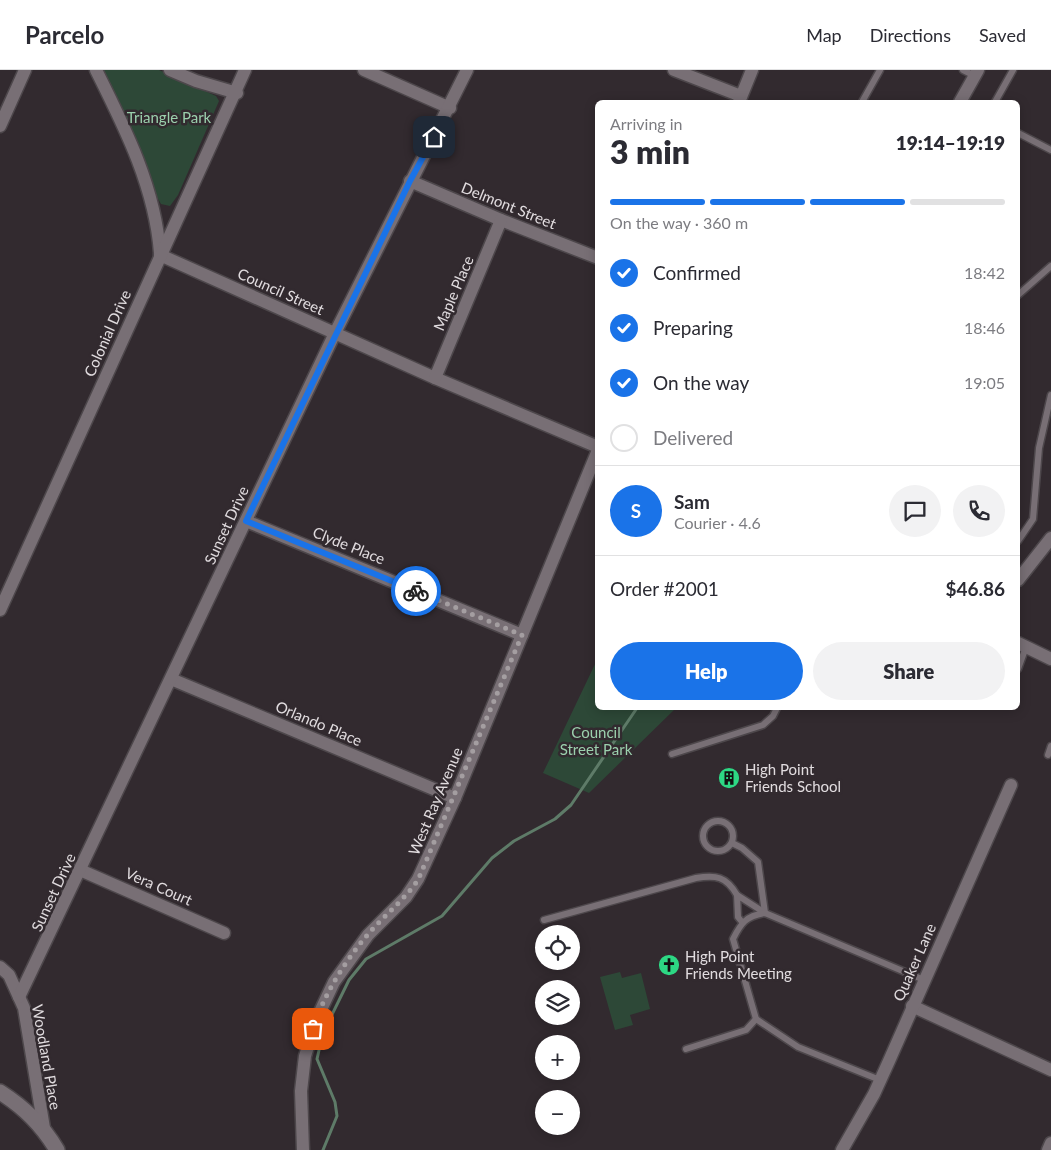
<!DOCTYPE html>
<html lang="en">
<head>
<meta charset="utf-8">
<style>
	body { margin:0; font-family:Lato,sans-serif; background:#f2f2f3; color:#2b2b33; height:100vh; display:flex; flex-direction:column; font-size:19px; white-space:nowrap }
	* { box-sizing:border-box; margin:0 }
	p { font-size:16px; color:#7c7c81 }
	.icon { flex:none; width:28px; height:28px; fill:none; stroke:currentColor; stroke-width:2; stroke-linecap:round; stroke-linejoin:round }
	.map { position:relative; flex:1; overflow:hidden }
	.drawer { position:absolute; left:595px; top:30px; width:425px; height:610px; display:flex; flex-direction:column; background:#fff; border-radius:8px; box-shadow:0 2px 12px #0003 }
	.drawer>* { flex:none }
	.controls { position:absolute; left:535px; top:855px; display:grid; gap:10px }
	.controls a { display:grid; place-items:center; width:45px; height:45px; border-radius:50%; background:#fff; box-shadow:0 2px 12px #0003; font-size:25px }
	.pin { position:absolute; display:grid; place-items:center; width:42px; height:42px; color:#fff; margin:-21px; border-radius:10px; box-shadow:0 2px 8px #0006 }
	.courier { position:absolute; display:grid; place-items:center; width:50px; height:50px; margin:-25px; border:4px solid #1a73e8; border-radius:50%; background:#fff; color:#222; box-shadow:0 1px 6px #0007 }
	.headline em { font-style:normal; font-weight:800 }
	.headline div { display:flex; flex-direction:column-reverse }
	.headline { display:flex; align-items:center; justify-content:space-between; height:85px; padding:0 15px }
	h1 { font-size:32px; font-weight:800; line-height:38px }
	.bar { display:grid; grid-template-columns:repeat(4,1fr); gap:8px 5px; align-content:center; height:60px; padding:0 15px }
	.bar i { height:6px; border-radius:4px; background:#e1e1e2 }
	.bar .active { background:#1a73e8 }
	.bar p { grid-column:span 4 }
	.line { display:flex; align-items:center; gap:12px; padding:0 15px; border-top:1px solid #e1e1e2 }
	.line div { flex:1 }
	.round { display:grid; place-items:center; flex:none; width:52px; height:52px; border-radius:26px; background:#f2f2f3 }
	ol { padding:0 15px; list-style:none }
	li { display:flex; align-items:center; gap:15px; height:55px }
	li p { margin-inline-start:auto }
	li .icon { padding:5px; border-radius:50%; background:#1a73e8; color:#fff; stroke-width:4 }
	li:last-child { color:#7c7c81 }
	li i { width:28px; height:28px; border:2px solid #e1e1e2; border-radius:50% }
	.cta { display:flex; gap:10px; margin-top:auto; padding:10px 15px }
	.cta a { flex:1; height:58px; border-radius:30px; background:#1a73e8; color:#fff; font-size:20px; font-weight:800; line-height:58px; text-align:center }
	.cta a+a { background:#f2f2f3; color:#2b2b33 }
	header { display:flex; align-items:center; gap:30px; box-sizing:border-box; height:70px; padding:0 25px; background:#fff; border-bottom:1px solid #e1e1e2 }
	header strong { font-size:24px }
	nav { display:flex; gap:28px; margin-inline-start:auto; font-size:18px }
	.map>svg:first-child { display:block }
	.green { fill:#2d4837 }
	.lines { fill:none; stroke-linecap:round; stroke-linejoin:round }
	.stream { stroke:#5e7b68; stroke-width:3 }
	.service-casing { stroke:#4d474b; stroke-width:9 }
	.minor-casing { stroke:#4d474b; stroke-width:15 }
	.tertiary-casing { stroke:#4d474b; stroke-width:18 }
	.service { stroke:#786f75; stroke-width:6 }
	.minor { stroke:#786f75; stroke-width:12 }
	.tertiary { stroke:#786f75; stroke-width:15 }
	.done { stroke:#a49ea1; stroke-width:5; stroke-dasharray:0 9 }
	.route { stroke:#1a73e8; stroke-width:6 }
	.labels { text-anchor:middle; dominant-baseline:central; stroke-width:5; stroke-linejoin:round; paint-order:stroke }
	.park-label { font-size:15px; fill:#9bd0ad; stroke:#322a2f }
	.street-label { font-size:15px; fill:#e1dcdf; stroke:#322a2f }
	.poi-label { font-size:15px; fill:#e1dcdf; stroke:#322a2f; text-anchor:start }
</style>
</head>
<body>
<header>
<strong>Parcelo</strong>
<nav><a>Map</a><a>Directions</a><a>Saved</a></nav>
</header>
<div class="map">
<svg width="1051" height="1080" viewBox="0 0 1051 1080">
	<rect width="100%" height="100%" fill="#322a2f"/>
	<g class="green">
		<polygon points="103,0 159,0 216,26 219,31 178,125 170,136 161,134 157,127 132,60"/>
		<polygon points="597,590 598,638 676,638 589,723 543,703"/>
		<polygon points="620,902 622,908 641,903 650,939 630,945 633,955 615,960 600,907"/>
	</g>
	<g class="lines">
		<polyline class="stream" points="323,1080 337,1046 335,1032 317,989 323,963 349,910 366,889 442,846 492,788 514,771 555,749 571,735 637,638"/>
		<g class="service-casing">
			<g id="service">
				<polyline points="963,0 975,6"/>
				<polyline points="862,32 880,0"/>
				<polyline points="995,32 1013,0"/>
				<polyline points="1018,63 1051,80"/>
				<polyline points="1018,225 1051,196"/>
				<polyline points="1018,471 1033,449 1039,378 1051,325"/>
				<polyline points="1018,599 1026,577"/>
				<polyline points="672,684 763,655 773,646 777,638"/>
				<polyline points="1048,685 1051,676"/>
				<circle cx="718" cy="766" r="15"/>
				<polyline points="732,773 742,778 758,792 765,843"/>
				<path d="M544 850 696 808C716 805 726 806 737 825"/>
				<polyline points="742,852 738,847 737,825 765,843"/>
				<polyline points="686,979 746,960 756,949"/>
				<path d="M880 1010 798 977 756 949 733 869C741 853 746 846 765 843L924 910"/>
			</g>
		</g>
		<g class="minor-casing">
			<g id="minor">
				<path d="M96 0C125 58 155 117 160 183"/>
				<polyline points="170,0 196,11 237,23"/>
				<polyline points="364,0 450,38"/>
				<polyline points="674,0 741,26"/>
				<polyline points="739,32 752,0"/>
				<polyline points="960,32 978,0"/>
				<polyline points="0,56 25,0"/>
				<polyline points="410,111 501,150 598,188"/>
				<polyline points="160,185 435,308 598,377"/>
				<polyline points="435,308 501,150"/>
				<polyline points="246,451 522,565"/>
				<polyline points="1018,510 1051,468"/>
				<polyline points="0,540 245,0"/>
				<polyline points="1018,573 1051,589"/>
				<polyline points="171,609 455,728"/>
				<polyline points="80,800 224,863"/>
				<polyline points="0,897 9,905 24,938 44,1058"/>
				<polyline points="19,927 335,263 467,0"/>
				<polyline points="912,936 1051,1000"/>
				<polyline points="303,1080 301,1021 305,986 318,946 334,912 368,865 406,827 418,809 455,728 598,380"/>
				<polyline points="842,1080 874,1024 889,991 1011,715"/>
				<polyline points="1048,1080 1051,1073"/>
			</g>
		</g>
		<g class="tertiary-casing">
			<path id="tertiary" d="M0 1022C25 1038 42 1055 57 1080"/>
		</g>
		<use href="#service" class="service"/>
		<use href="#minor" class="minor"/>
		<use href="#tertiary" class="tertiary"/>
	</g>
	<g class="lines">
		<path class="done" d="M313 959C324 924 345 891 369 863 385 845 404 830 418 810L522 565 416 521"/>
		<polyline class="route" points="416,521 246,451 410,111 434,67"/>
	</g>
	<defs>
		<g id="building-disc" transform="scale(1.125)"><circle r="9.5" fill="#2dd884" stroke="#322a2f"/><path d="M-4-6H4V6H1V3H-1V6H-4ZM-2.5-4.3h1.7v1.8h-1.7ZM.8-4.3h1.7v1.8H.8ZM-2.5-1h1.7V.8h-1.7ZM.8-1h1.7V.8H.8Z" fill="#111"/></g>
		<g id="church-disc" transform="scale(1.125)"><circle r="9.5" fill="#2dd884" stroke="#322a2f"/><path d="M-1.2-6h2.4v3.5h3.3v2.4h-3.3V6h-2.4V-.1h-3.3v-2.4h3.3Z" fill="#111"/></g>
	</defs>
	<g fill-rule="evenodd">
		<use href="#building-disc" x="729" y="708"/>
		<use href="#church-disc" x="669" y="895"/>
	</g>
	<g class="labels">
		<g class="park-label">
			<text x="169" y="47">Triangle Park</text>
			<text x="596" y="662">Council<tspan x="596" dy="17">Street Park</tspan></text>
		</g>
		<g class="street-label">
			<text transform="translate(509 135) rotate(22)">Delmont Street</text>
			<text transform="translate(281 221) rotate(24)">Council Street</text>
			<text transform="translate(453 223) rotate(-67)">Maple Place</text>
			<text transform="translate(107 263) rotate(-66)">Colonial Drive</text>
			<text transform="translate(226 455) rotate(-65)">Sunset Drive</text>
			<text transform="translate(349 475) rotate(22)">Clyde Place</text>
			<text transform="translate(319 653) rotate(23)">Orlando Place</text>
			<text transform="translate(435 731) rotate(-67)">West Ray Avenue</text>
			<text transform="translate(159 816) rotate(24)">Vera Court</text>
			<text transform="translate(53 822) rotate(-65)">Sunset Drive</text>
			<text transform="translate(914 892) rotate(-66)">Quaker Lane</text>
			<text transform="translate(47 987) rotate(80)">Woodland Place</text>
		</g>
		<g class="poi-label">
			<text x="745" y="699">High Point<tspan x="745" dy="17">Friends School</tspan></text>
			<text x="685" y="886">High Point<tspan x="685" dy="17">Friends Meeting</tspan></text>
		</g>
	</g>
</svg>
<div class="controls">
<a><svg class="icon" aria-label="locate" viewBox="0 0 24 24"><circle cx="12" cy="12" r="6"/><path d="M12 2v4M12 18v4M2 12h4M18 12h4"/></svg></a>
<a><svg class="icon" aria-label="layers" viewBox="0 0 24 24"><path d="M12 4l9 5-9 5-9-5zM3 14l9 5 9-5"/></svg></a>
<a>+</a>
<a>−</a>
</div>
<div class="pin" style="left:313px;top:959px;background:#ea580c"><svg class="icon" aria-label="bag" viewBox="0 0 24 24"><path d="M5 8h14l-1 12H6zM9 8a3 3 0 0 1 6 0"/></svg></div>
<div class="pin" style="left:434px;top:67px;background:#1f2937"><svg class="icon" aria-label="home" viewBox="0 0 24 24"><path d="M3 11l9-7 9 7M6 9v11h12V9"/></svg></div>
<div class="courier" style="left:416px;top:521px"><svg class="icon" aria-label="bike" viewBox="0 0 24 24"><circle cx="6" cy="16" r="4"/><circle cx="18" cy="16" r="4"/><path d="M6 16l4-8h5l3 8M10 8l3 8H6M13 5h3"/></svg></div>
<section class="drawer">
<div class="headline"><div><h1>3 min</h1><p>Arriving in</p></div><em>19:14–19:19</em></div>
<div class="bar"><i class="active"></i><i class="active"></i><i class="active"></i><i></i><p>On the way · 360 m</p></div>
<ol>
<li><svg class="icon" aria-label="check" viewBox="0 0 24 24"><path d="M5 12l5 5 9-10"/></svg>Confirmed<p>18:42</p></li>
<li><svg class="icon" aria-label="check" viewBox="0 0 24 24"><path d="M5 12l5 5 9-10"/></svg>Preparing<p>18:46</p></li>
<li><svg class="icon" aria-label="check" viewBox="0 0 24 24"><path d="M5 12l5 5 9-10"/></svg>On the way<p>19:05</p></li>
<li><i></i>Delivered</li>
</ol>
<div class="line" style="height:90px"><b class="round" style="background:#1a73e8;color:#fff">S</b><div><b>Sam</b><p>Courier · 4.6</p></div><a class="round"><svg class="icon" aria-label="chat" viewBox="0 0 24 24"><path d="M4 5h16v11H9l-5 4z"/></svg></a><a class="round"><svg class="icon" aria-label="phone" viewBox="0 0 24 24"><path d="M5 4h4l2 5-3 2q2 4 5 5l2-3 5 2v4C11 20 4 13 5 4z"/></svg></a></div>
<div class="line" style="height:65px"><div>Order #2001</div><b>$46.86</b></div>
<div class="cta"><a>Help</a><a>Share</a></div>
</section>
</div>
</body>
</html>
